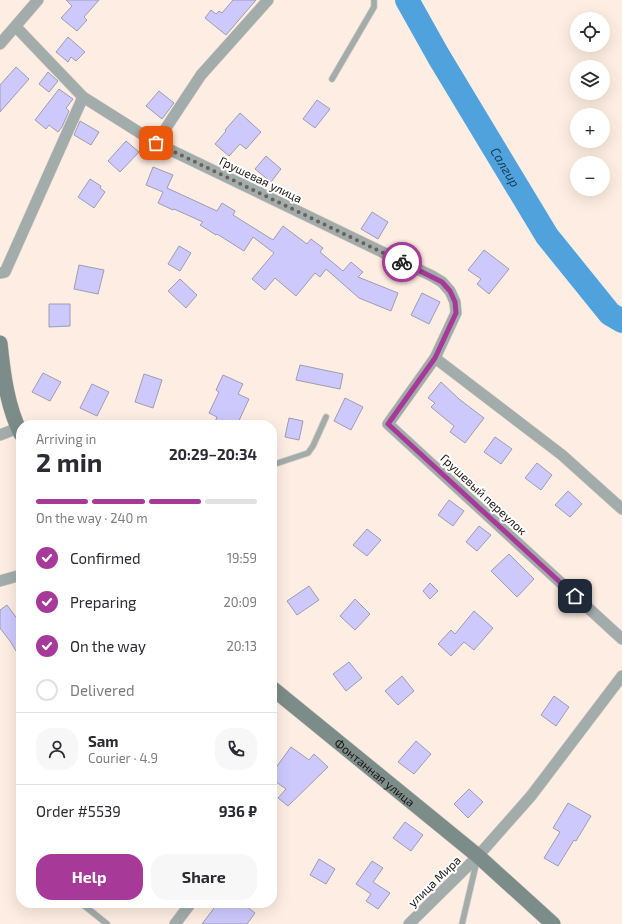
<!DOCTYPE html>
<html lang="en">
<head>
<meta charset="utf-8">
<style>
	body { margin:0; font-family:"Exo 2",sans-serif; background:#f7f7f7; color:#2b2b33; height:100vh; display:flex; flex-direction:column; font-size:15px; white-space:nowrap }
	* { box-sizing:border-box; margin:0 }
	p { font-size:13px; color:#7c7c81 }
	.icon { flex:none; width:22px; height:22px; fill:none; stroke:currentColor; stroke-width:2; stroke-linecap:round; stroke-linejoin:round }
	.map { position:relative; flex:1; overflow:hidden }
	.details { position:absolute; left:16px; top:420px; width:261px; height:488px; display:flex; flex-direction:column; background:#fff; border-radius:16px; box-shadow:0 4px 16px #0002 }
	.details>* { flex:none }
	.tools { position:absolute; left:570px; top:12px; display:grid; gap:8px }
	.tools a { display:grid; place-items:center; width:40px; height:40px; border-radius:50%; background:#fff; box-shadow:0 4px 16px #0002; font-size:20px }
	.pin { position:absolute; display:grid; place-items:center; width:34px; height:34px; color:#fff; margin:-17px; border-radius:8px; box-shadow:0 2px 6px #0006 }
	.courier { position:absolute; display:grid; place-items:center; width:40px; height:40px; margin:-20px; border:3px solid #a73a99; border-radius:50%; background:#fff; color:#222; box-shadow:0 1px 5px #0007 }
	.headline em { font-style:normal; font-weight:700 }
	.headline div { display:flex; flex-direction:column-reverse }
	.headline { display:flex; align-items:center; justify-content:space-between; height:68px; padding:0 20px }
	h1 { font-size:26px; font-weight:700; line-height:30px }
	.bar { display:grid; grid-template-columns:repeat(4,1fr); gap:6px 4px; align-content:center; height:48px; padding:0 20px }
	.bar i { height:5px; border-radius:3px; background:#e1e1e2 }
	.bar .active { background:#a73a99 }
	.bar p { grid-column:span 4 }
	.line { display:flex; align-items:center; gap:10px; padding:0 20px; border-top:1px solid #e1e1e2 }
	.line div { flex:1 }
	.round { display:grid; place-items:center; flex:none; width:42px; height:42px; border-radius:16px; background:#f7f7f7 }
	ol { padding:0 20px; list-style:none }
	li { display:flex; align-items:center; gap:12px; height:44px }
	li p { margin-inline-start:auto }
	li .icon { padding:4px; border-radius:50%; background:#a73a99; color:#fff; stroke-width:4 }
	li:last-child { color:#7c7c81 }
	li i { width:22px; height:22px; border:2px solid #e1e1e2; border-radius:50% }
	.cta { display:flex; gap:8px; margin-top:auto; padding:8px 20px }
	.cta a { flex:1; height:46px; border-radius:16px; background:#a73a99; color:#fff; font-size:16px; font-weight:700; line-height:46px; text-align:center }
	.cta a+a { background:#f7f7f7; color:#2b2b33 }
	.map>svg:first-child { display:block }
	.lines { fill:none; stroke-linecap:round; stroke-linejoin:round }
	.river { stroke:#50a2dd; stroke-width:24 }
	.building { fill:#cec9fd; stroke:#9e9db1 }
	.lane-casing { stroke:#d9cbc1; stroke-width:7 }
	.street-casing { stroke:#d9cbc1; stroke-width:12 }
	.secondary-casing { stroke:#d9cbc1; stroke-width:16 }
	.lane { stroke:#a2adab; stroke-width:5.5 }
	.street { stroke:#a2adab; stroke-width:11 }
	.secondary { stroke:#7c8c89; stroke-width:15 }
	.done { stroke:#6b615a; stroke-width:4; stroke-dasharray:0 7.2 }
	.route { stroke:#a73a99; stroke-width:5 }
	.labels { text-anchor:middle; dominant-baseline:central; stroke-width:4; stroke-linejoin:round; paint-order:stroke }
	.street-label { font-size:12px; fill:#1c1611; stroke:#fefefe }
	.water-label { font-size:13px; font-style:italic; fill:#173a53; stroke:#fefefe }
</style>
</head>
<body>
<div class="map">
<svg width="622" height="924" viewBox="0 0 622 924">
	<rect width="100%" height="100%" fill="#fdede2"/>
	<g class="lines">
		<path class="river" id="s1" d="M407 0 439 57 547 236 610 314 622 321"/>
	</g>
	<g class="building">
		<polygon points="66,0 99,0 84,17 87,20 77,31 61,18 72,6"/>
		<polygon points="233,0 256,0 226,35 205,18 211,10 216,14 219,11 222,13"/>
		<polygon points="68,37 85,52 76,61 71,57 68,62 56,52"/>
		<polygon points="16,67 29,79 0,112 0,85"/>
		<polygon points="48,72 58,81 49,92 39,84"/>
		<polygon points="59,89 73,99 66,108 69,111 62,127 58,132 49,125 46,129 35,120"/>
		<polygon points="159,91 174,103 162,119 146,106"/>
		<polygon points="317,100 330,109 315,128 303,119"/>
		<polygon points="240,113 261,132 246,149 240,144 229,156 215,144 226,131 225,130"/>
		<polygon points="80,121 99,132 91,145 74,135"/>
		<polygon points="126,141 139,152 120,172 108,161"/>
		<polygon points="266,156 281,169 271,182 255,169"/>
		<polygon points="153,167 173,175 167,188 217,211 222,203 235,211 233,215 273,240 283,226 307,244 311,239 323,248 320,252 343,271 351,262 363,272 358,277 398,293 391,311 359,298 326,269 320,277 315,273 296,296 275,278 265,290 252,279 274,253 253,237 244,251 217,234 216,235 200,225 203,222 174,209 173,210 158,203 163,192 146,185"/>
		<polygon points="90,179 101,186 100,188 105,192 94,208 78,197"/>
		<polygon points="372,212 388,222 378,239 361,229"/>
		<polygon points="179,246 191,253 180,271 168,264"/>
		<polygon points="484,250 509,269 489,294 477,284 481,279 468,270"/>
		<polygon points="79,265 104,270 98,294 74,289"/>
		<polygon points="180,279 197,295 186,308 168,291"/>
		<polygon points="422,293 440,302 429,324 411,315"/>
		<polygon points="49,304 70,304 70,326 49,327"/>
		<polygon points="300,365 343,374 340,389 296,380"/>
		<polygon points="43,373 61,382 50,401 32,392"/>
		<polygon points="144,374 162,380 153,408 135,402"/>
		<polygon points="223,375 243,384 238,394 249,399 237,425 223,425 215,422 217,417 209,413 219,392 216,390"/>
		<polygon points="441,382 459,399 484,418 465,443 450,432 454,426 431,407 435,403 428,398"/>
		<polygon points="92,384 109,392 97,416 80,408"/>
		<polygon points="345,398 363,407 351,430 334,421"/>
		<polygon points="289,418 303,421 299,440 285,437"/>
		<polygon points="495,437 512,449 501,464 484,452"/>
		<polygon points="537,463 552,475 541,490 525,478"/>
		<polygon points="568,491 582,504 570,517 555,505"/>
		<polygon points="449,500 464,511 453,526 438,515"/>
		<polygon points="479,526 491,535 477,551 466,542"/>
		<polygon points="367,529 381,540 367,556 353,545"/>
		<polygon points="509,554 534,579 517,597 491,571"/>
		<polygon points="430,583 438,591 430,599 423,591"/>
		<polygon points="309,586 319,600 297,615 287,601"/>
		<polygon points="355,599 370,614 355,630 340,616"/>
		<polygon points="7,605 21,624 21,659 10,641 0,628 0,610"/>
		<polygon points="474,611 493,628 474,650 464,642 451,656 438,644 451,630 455,634"/>
		<polygon points="349,662 362,678 346,691 333,674"/>
		<polygon points="402,676 414,691 398,705 385,691"/>
		<polygon points="554,696 569,707 556,726 541,715"/>
		<polygon points="416,741 431,754 414,774 398,762"/>
		<polygon points="291,747 309,760 314,754 328,767 288,806 278,798 286,789 272,779 272,773"/>
		<polygon points="469,789 483,802 468,818 454,804"/>
		<polygon points="568,803 591,816 576,841 574,840 558,866 544,858 560,832 553,828"/>
		<polygon points="405,822 423,835 411,851 393,838"/>
		<polygon points="319,859 335,869 326,884 310,875"/>
		<polygon points="372,861 383,868 373,882 390,893 378,909 366,901 371,894 356,884"/>
		<polygon points="218,903 242,903 255,913 247,924 202,924"/>
	</g>
	<g class="lines">
		<g class="lane-casing">
			<g id="lane">
				<polyline points="332,79 374,7 374,0"/>
				<polyline points="272,465 308,453 313,446 326,417"/>
				<polyline points="81,903 107,924"/>
				<polyline points="462,924 477,860"/>
			</g>
		</g>
		<g class="street-casing">
			<g id="street">
				<polyline points="16,27 83,97 156,143 432,276 442,282 450,291 455,302 456,313 435,358 388,424 622,639"/>
				<polyline points="0,44 38,0"/>
				<polyline points="156,143 201,75 268,0"/>
				<polyline points="0,273 5,272 83,97"/>
				<polyline points="435,358 562,455 622,509"/>
				<polyline points="0,435 18,428"/>
				<polyline points="0,581 21,575"/>
				<polyline points="175,924 191,903"/>
				<polyline points="409,924 478,856 531,796 622,676"/>
			</g>
		</g>
		<g class="secondary-casing">
			<g id="secondary">
				<path d="M0 343C3 373 7 406 21 434"/>
				<path id="s2" d="M272 688 478 856 553 924"/>
			</g>
		</g>
		<use href="#lane" class="lane"/>
		<use href="#street" class="street"/>
		<use href="#secondary" class="secondary"/>
	</g>
	<g class="lines">
		<polyline class="done" points="156,143 402,262"/>
		<polyline class="route" points="402,262 442,282 450,291 455,302 456,313 435,358 388,424 575,596"/>
	</g>
	<g class="labels">
		<g class="street-label">
			<text transform="translate(261 179) rotate(26)">Грушевая улица</text>
			<text transform="translate(484 494) rotate(43)">Грушевый переулок</text>
			<text stroke="none"><textPath href="#s2" startOffset="133">Фонтанная улица</textPath></text>
			<text transform="translate(434 881) rotate(-44)">улица Мира</text>
		</g>
		<g class="water-label">
			<text stroke="none"><textPath href="#s1" startOffset="194">Салгир</textPath></text>
		</g>
	</g>
</svg>
<div class="tools">
<a><svg class="icon" aria-label="locate" viewBox="0 0 24 24"><circle cx="12" cy="12" r="6"/><path d="M12 2v4M12 18v4M2 12h4M18 12h4"/></svg></a>
<a><svg class="icon" aria-label="layers" viewBox="0 0 24 24"><path d="M12 4l9 5-9 5-9-5zM3 14l9 5 9-5"/></svg></a>
<a>+</a>
<a>−</a>
</div>
<div class="pin" style="left:156px;top:143px;background:#ea580c"><svg class="icon" aria-label="bag" viewBox="0 0 24 24"><path d="M5 8h14l-1 12H6zM9 8a3 3 0 0 1 6 0"/></svg></div>
<div class="pin" style="left:575px;top:596px;background:#1f2937"><svg class="icon" aria-label="home" viewBox="0 0 24 24"><path d="M3 11l9-7 9 7M6 9v11h12V9"/></svg></div>
<div class="courier" style="left:402px;top:262px"><svg class="icon" aria-label="bike" viewBox="0 0 24 24"><circle cx="6" cy="16" r="4"/><circle cx="18" cy="16" r="4"/><path d="M6 16l4-8h5l3 8M10 8l3 8H6M13 5h3"/></svg></div>
<section class="details">
<div class="headline"><div><h1>2 min</h1><p>Arriving in</p></div><em>20:29–20:34</em></div>
<div class="bar"><i class="active"></i><i class="active"></i><i class="active"></i><i></i><p>On the way · 240 m</p></div>
<ol>
<li><svg class="icon" aria-label="check" viewBox="0 0 24 24"><path d="M5 12l5 5 9-10"/></svg>Confirmed<p>19:59</p></li>
<li><svg class="icon" aria-label="check" viewBox="0 0 24 24"><path d="M5 12l5 5 9-10"/></svg>Preparing<p>20:09</p></li>
<li><svg class="icon" aria-label="check" viewBox="0 0 24 24"><path d="M5 12l5 5 9-10"/></svg>On the way<p>20:13</p></li>
<li><i></i>Delivered</li>
</ol>
<div class="line" style="height:72px"><a class="round"><svg class="icon" aria-label="person" viewBox="0 0 24 24"><circle cx="12" cy="8" r="4"/><path d="M4 21q1-7 8-7t8 7"/></svg></a><div><b>Sam</b><p>Courier · 4.9</p></div><a class="round"><svg class="icon" aria-label="phone" viewBox="0 0 24 24"><path d="M5 4h4l2 5-3 2q2 4 5 5l2-3 5 2v4C11 20 4 13 5 4z"/></svg></a></div>
<div class="line" style="height:52px"><div>Order #5539</div><b>936 ₽</b></div>
<div class="cta"><a>Help</a><a>Share</a></div>
</section>
</div>
</body>
</html>
